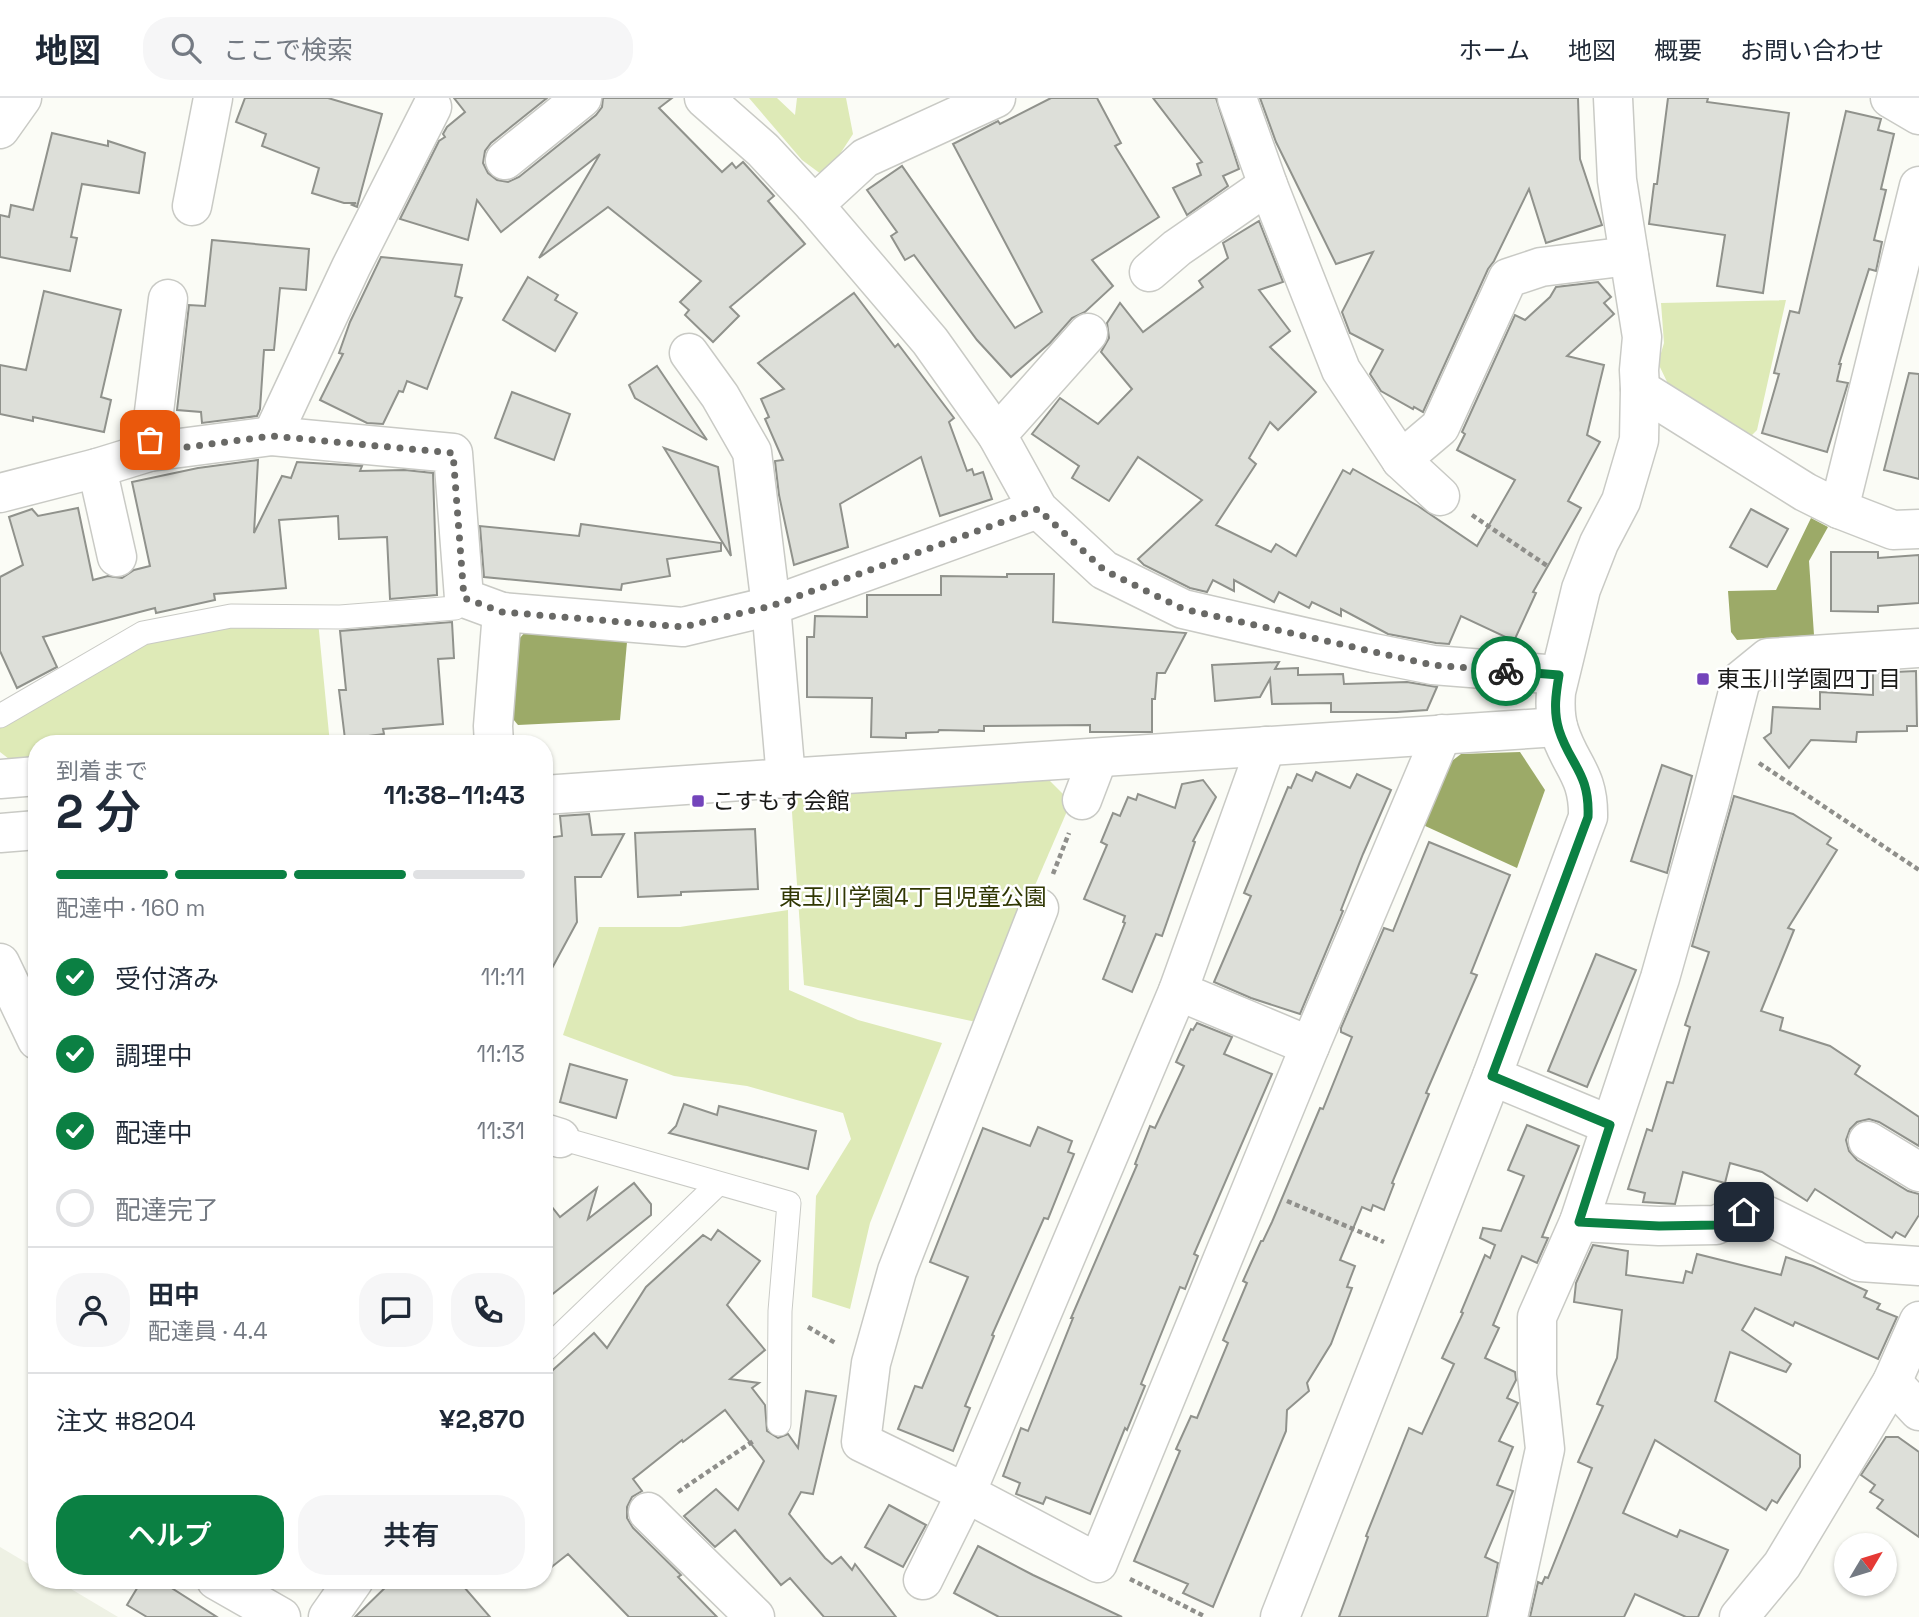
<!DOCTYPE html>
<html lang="ja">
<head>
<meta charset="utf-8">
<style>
	body { margin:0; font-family:"Space Grotesk","Noto Sans JP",sans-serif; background:#f6f6f7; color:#1f2937; height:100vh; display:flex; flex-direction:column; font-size:26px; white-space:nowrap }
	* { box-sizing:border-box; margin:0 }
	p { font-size:23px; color:#747a83 }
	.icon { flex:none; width:38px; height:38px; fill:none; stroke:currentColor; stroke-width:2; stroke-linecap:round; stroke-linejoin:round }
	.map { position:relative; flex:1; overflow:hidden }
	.panel { position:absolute; left:28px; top:637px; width:525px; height:854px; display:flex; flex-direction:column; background:#fff; border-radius:28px; box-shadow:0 2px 5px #0004 }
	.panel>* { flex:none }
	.needle { width:46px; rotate:52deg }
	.controls { position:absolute; left:1834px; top:1435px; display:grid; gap:14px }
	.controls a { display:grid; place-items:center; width:63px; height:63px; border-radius:50%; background:#fff; box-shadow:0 2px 5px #0004; font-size:35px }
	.pin { position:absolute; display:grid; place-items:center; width:60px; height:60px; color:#fff; margin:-30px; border-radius:14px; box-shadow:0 4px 10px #0006 }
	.courier { position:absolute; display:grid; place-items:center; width:70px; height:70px; margin:-35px; border:5px solid #0b8043; border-radius:50%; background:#fff; color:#222; box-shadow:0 2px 9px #0007 }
	.overview em { font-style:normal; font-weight:600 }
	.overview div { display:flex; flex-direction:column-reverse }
	.overview { display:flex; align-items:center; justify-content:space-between; height:119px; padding:0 28px }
	h1 { font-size:46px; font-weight:600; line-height:52px }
	.bar { display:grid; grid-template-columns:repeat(4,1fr); gap:10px 7px; align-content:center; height:84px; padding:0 28px }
	.bar i { height:9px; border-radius:5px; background:#e0e1e3 }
	.bar .selected { background:#0b8043 }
	.bar p { grid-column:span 4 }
	.line { display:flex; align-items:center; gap:18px; padding:0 28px; border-top:2px solid #e0e1e3 }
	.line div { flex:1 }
	.round { display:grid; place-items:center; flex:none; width:74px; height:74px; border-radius:28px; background:#f6f6f7 }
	ol { padding:0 28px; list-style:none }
	li { display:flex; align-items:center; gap:21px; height:77px }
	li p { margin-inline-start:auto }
	li .icon { padding:7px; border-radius:50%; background:#0b8043; color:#fff; stroke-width:4 }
	li:last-child { color:#747a83 }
	li i { width:38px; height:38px; border:4px solid #e0e1e3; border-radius:50% }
	.primary-button { display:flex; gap:14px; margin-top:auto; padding:14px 28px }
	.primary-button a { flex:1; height:80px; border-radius:28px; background:#0b8043; color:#fff; font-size:28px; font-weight:600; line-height:80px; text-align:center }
	.primary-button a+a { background:#f6f6f7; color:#1f2937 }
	header { display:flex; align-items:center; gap:42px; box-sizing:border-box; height:98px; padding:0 35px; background:#fff; border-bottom:2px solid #e0e1e3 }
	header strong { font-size:33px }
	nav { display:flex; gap:38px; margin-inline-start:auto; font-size:24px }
	.search { width:490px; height:63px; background:#f6f6f7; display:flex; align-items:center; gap:18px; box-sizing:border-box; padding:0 24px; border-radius:28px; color:#747a83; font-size:26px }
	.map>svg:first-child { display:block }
	.built { fill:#eef1e4 }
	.green { fill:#deeab7 }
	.water { fill:#9caa68 }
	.building { fill:#dddfd9; stroke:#90928c; stroke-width:2 }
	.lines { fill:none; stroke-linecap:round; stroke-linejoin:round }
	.lane-casing { stroke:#c9cac5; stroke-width:25 }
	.street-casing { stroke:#c9cac5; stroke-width:41 }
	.secondary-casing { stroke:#c9cac5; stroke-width:41 }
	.path { stroke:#8f8f8b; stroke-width:4.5; stroke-dasharray:5 3.5; stroke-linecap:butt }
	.lane { stroke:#fff; stroke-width:23 }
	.street { stroke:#fff; stroke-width:38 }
	.secondary { stroke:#fff; stroke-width:38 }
	.done { stroke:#696966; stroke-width:7; stroke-dasharray:0 12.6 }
	.route { stroke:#0b8043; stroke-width:9 }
	.poi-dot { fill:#7344bb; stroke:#fff; stroke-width:2.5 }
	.labels { text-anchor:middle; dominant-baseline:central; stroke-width:5; stroke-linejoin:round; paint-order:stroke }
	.poi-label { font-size:23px; fill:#1a1a18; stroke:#fff; text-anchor:start }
	.park-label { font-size:23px; fill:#303703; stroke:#fff }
</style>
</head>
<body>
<header>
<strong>地図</strong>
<div class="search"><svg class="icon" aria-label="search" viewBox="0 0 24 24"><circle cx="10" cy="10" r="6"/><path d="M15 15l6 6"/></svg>ここで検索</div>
<nav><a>ホーム</a><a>地図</a><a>概要</a><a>お問い合わせ</a></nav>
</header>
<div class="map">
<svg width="1919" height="1519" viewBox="0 0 1919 1519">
	<rect width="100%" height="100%" fill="#fbfcf6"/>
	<polygon class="built" points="0,1449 37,1471 37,1482 56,1482 118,1519 0,1519"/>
	<g class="green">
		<polygon points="749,0 777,0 795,17 797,0 846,0 853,36 825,79 802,62"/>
		<polygon points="1786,202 1757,332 1751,338 1670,290 1658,265 1664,245 1661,205"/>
		<polygon points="318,523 330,646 37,646 37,658 9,661 0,654 0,621 148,538 229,526"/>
		<polygon points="1048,681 1071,704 976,924 804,887 791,700"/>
		<polygon points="788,812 789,892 858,922 942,945 870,1125 850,1211 812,1199 816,1098 851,1041 843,1015 747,988 674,978 563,937 599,829 680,829"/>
	</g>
	<g class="water">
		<polygon points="1811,420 1828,429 1809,463 1814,537 1737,542 1731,534 1728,493 1776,492"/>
		<polygon points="527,532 627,544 620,622 518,627 513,621 518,542"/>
		<polygon points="1520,654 1545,692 1517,770 1423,727 1444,669 1461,656"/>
	</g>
	<g class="building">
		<polygon points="245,0 328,0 382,16 357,109 352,107 356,105 344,105 312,95 319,70 262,48 266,36 236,24"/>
		<polygon points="454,0 547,0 491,45 485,53 483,65 488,75 497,82 508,84 519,79 596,17 602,9 603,0 672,0 659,10 722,74 732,65 736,70 743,64 774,98 768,103 805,146 730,209 739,218 713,244 685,217 689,212 680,204 701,183 608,109 539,160 600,56 501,134 477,102 468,142 400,121 439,43 445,39 443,36 447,29 465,14"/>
		<polygon points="1051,0 1097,0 1121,45 1115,48 1159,119 1092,162 1113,188 1085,214 1072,220 1050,245 1011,279 977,242 914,157 905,162 891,138 897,134 867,92 902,68 1015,230 1042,214 953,46 998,23 1000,26"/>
		<polygon points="1153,0 1216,0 1239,71 1223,78 1228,88 1187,117 1173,90 1201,77 1197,66 1202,64"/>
		<polygon points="1260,0 1578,0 1580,61 1602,127 1546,145 1529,91 1494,163 1488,171 1423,314 1414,309 1413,311 1381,293 1370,276 1383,252 1350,235 1342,214 1373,154 1336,166 1276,44"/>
		<polygon points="1668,0 1708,0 1707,4 1789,15 1763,195 1717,188 1725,137 1649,126 1654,86 1657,86"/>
		<polygon points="1846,13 1881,21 1878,32 1894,36 1881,91 1886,92 1874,142 1882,144 1876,173 1869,171 1839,266 1841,266 1837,283 1848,285 1827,354 1762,335 1779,276 1774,275 1790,213 1799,215"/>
		<polygon points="52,35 108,48 108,43 145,55 139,95 82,86 71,139 77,140 70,173 0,159 0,117 9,119 11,107 33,112"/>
		<polygon points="1259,123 1283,184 1259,192 1290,233 1270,249 1316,294 1278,332 1270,324 1249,360 1256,366 1216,427 1271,454 1276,446 1296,458 1343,372 1350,376 1353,371 1418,408 1477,448 1515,382 1457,352 1465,336 1462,334 1515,217 1525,222 1550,199 1556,189 1598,184 1611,199 1604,205 1614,216 1567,258 1604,267 1587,337 1600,344 1568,403 1581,410 1533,494 1536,495 1514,543 1461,518 1449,546 1436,545 1388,536 1341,511 1341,518 1312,504 1309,510 1279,494 1274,504 1234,482 1234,493 1213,482 1207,494 1190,490 1144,467 1138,461 1202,402 1138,359 1109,403 1072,380 1079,368 1032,336 1060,300 1098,326 1132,291 1101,254 1109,240 1107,225 1120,205 1143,234 1203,189 1199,183 1228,160 1223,145"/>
		<polygon points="212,142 309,151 306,192 280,190 274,252 264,252 260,311 257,318 202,325 201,314 177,312 189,207 205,208"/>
		<polygon points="381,159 462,167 455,198 462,200 427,291 407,283 403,294 399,293 383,326 367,325 320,302 343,256 339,255 350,224"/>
		<polygon points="528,179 558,197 555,202 577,215 555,253 503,222"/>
		<polygon points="44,193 121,212 101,299 111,302 104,334 33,319 33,323 0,316 0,267 26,272"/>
		<polygon points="854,195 895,249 898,246 954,320 949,324 967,373 972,371 974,377 983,374 992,401 940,418 921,359 840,406 848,449 794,467 779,397 775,363 783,362 765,321 769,319 761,301 784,291 758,265"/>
		<polygon points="657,268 707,342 635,300 629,287"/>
		<polygon points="1909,275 1919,276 1919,381 1884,372"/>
		<polygon points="512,294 570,316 554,362 495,340"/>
		<polygon points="664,350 718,369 731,458"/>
		<polygon points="258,362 254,435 282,378 291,380 297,364 362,368 360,373 405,372 433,375 437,497 390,501 387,439 339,441 338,418 279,422 286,490 214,496 215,502 156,515 155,510 43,539 57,569 17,590 0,553 0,479 23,467 9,419 32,411 38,418 78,410 93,482 108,478 122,480 134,472 150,468 132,384 198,370"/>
		<polygon points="1751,411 1788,431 1767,469 1730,449"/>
		<polygon points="581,426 721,445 721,453 667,461 670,478 622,486 621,492 484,479 480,428 579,438"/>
		<polygon points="1831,454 1878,454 1878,460 1919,457 1919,505 1878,508 1878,514 1831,513"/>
		<polygon points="1007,476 1054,476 1053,524 1186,535 1165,575 1157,575 1155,601 1152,601 1152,634 1090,634 1090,627 984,628 984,633 939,632 938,634 906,635 906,640 871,639 872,600 807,599 807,539 814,539 815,518 867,519 867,497 941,497 941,478 1007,479"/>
		<polygon points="452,524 454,560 438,561 443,626 383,631 384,636 345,641 339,592 346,592 340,533"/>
		<polygon points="1279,564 1275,571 1298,570 1298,577 1343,576 1344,586 1407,584 1437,589 1427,612 1397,614 1331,614 1331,605 1272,606 1270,581 1260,599 1215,603 1212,567"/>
		<polygon points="1916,573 1917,628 1907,628 1907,633 1857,634 1856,644 1811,642 1789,670 1764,640 1771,635 1773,609 1820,611 1820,594 1873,597 1873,575"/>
		<polygon points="1662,667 1692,678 1667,775 1631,763"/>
		<polygon points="1316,674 1350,690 1357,676 1391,692 1363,756 1341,812 1343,813 1300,916 1251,900 1214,884 1251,798 1244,795 1288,689 1291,690 1297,676 1312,683"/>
		<polygon points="1203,682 1216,699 1193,743 1195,744 1162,838 1156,836 1132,894 1103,881 1125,825 1123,824 1125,818 1084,801 1107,747 1101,744 1113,715 1120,718 1128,699 1136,702 1138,696 1175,710 1182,686"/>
		<polygon points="1734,698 1793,716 1831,740 1827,746 1837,752 1788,830 1794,832 1761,913 1783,920 1780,932 1830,948 1860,968 1855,976 1919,1019 1919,1048 1879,1024 1869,1021 1857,1024 1850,1031 1846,1042 1849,1053 1857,1062 1908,1093 1919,1096 1919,1117 1905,1139 1896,1134 1892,1140 1815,1091 1807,1103 1762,1074 1730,1065 1725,1085 1683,1074 1675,1106 1643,1104 1645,1095 1628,1091 1647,1031 1652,1033 1667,984 1673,985 1690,929 1685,927 1709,854 1692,848"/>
		<polygon points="589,716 592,737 624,736 601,779 575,779 577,824 544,885 544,766 549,766 546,740 562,738 560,718"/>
		<polygon points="755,731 758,791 681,794 681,797 638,799 635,735"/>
		<polygon points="1429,744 1510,777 1471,875 1477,877 1426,995 1429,996 1392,1085 1394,1086 1384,1112 1373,1107 1371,1113 1362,1109 1340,1162 1355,1168 1347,1189 1352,1190 1331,1246 1307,1285 1309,1293 1287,1312 1286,1333 1213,1509 1183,1495 1188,1486 1134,1463 1180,1353 1176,1351 1191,1318 1197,1320 1228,1245 1223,1242 1247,1185 1243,1183 1261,1143 1263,1143 1272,1124 1320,1010 1323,1011 1352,939 1341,934 1341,930 1384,830 1393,833"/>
		<polygon points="1596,856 1636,872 1587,989 1548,973"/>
		<polygon points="1197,925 1232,939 1224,956 1272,976 1194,1156 1198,1158 1185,1191 1180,1189 1141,1286 1145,1288 1127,1332 1125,1330 1090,1416 1046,1399 1043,1406 1016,1396 1020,1385 1003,1378 1021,1330 1028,1333 1073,1220 1071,1220 1137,1067 1135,1066 1150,1028 1155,1030 1184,968 1176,964 1191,931 1193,932"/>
		<polygon points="570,966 627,982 616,1020 560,1004"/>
		<polygon points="684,1006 717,1017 719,1008 816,1033 808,1071 669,1035 676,1028"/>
		<polygon points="1527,1027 1579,1048 1542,1139 1548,1140 1537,1165 1522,1158 1493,1227 1499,1230 1485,1260 1515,1274 1516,1282 1507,1300 1518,1305 1499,1343 1513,1349 1497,1387 1513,1393 1485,1459 1498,1465 1487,1519 1339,1519 1368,1439 1366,1438 1409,1330 1422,1336 1454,1266 1442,1260 1463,1215 1461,1214 1485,1157 1490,1160 1495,1147 1480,1140 1483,1130 1501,1133 1524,1078 1508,1072"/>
		<polygon points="1038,1029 1072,1043 1068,1054 1074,1056 1048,1121 1044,1120 992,1237 994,1238 965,1308 970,1310 953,1353 898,1331 915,1288 922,1290 968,1179 930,1164 983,1030 1030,1048"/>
		<polygon points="634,1085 651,1106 651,1117 544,1203 544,1099 560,1119 597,1090 588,1121"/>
		<polygon points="718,1132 760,1163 727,1207 765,1252 730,1281 759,1285 752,1290 765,1307 767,1333 778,1340 788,1336 798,1350 806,1293 836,1298 813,1396 801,1394 789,1416 825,1460 832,1466 841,1459 852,1472 855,1466 896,1519 824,1519 790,1480 781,1487 735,1432 715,1449 684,1418 716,1391 738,1412 764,1363 725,1312 683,1344 682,1342 633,1381 642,1393 632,1399 627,1409 627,1420 633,1430 681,1477 678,1479 717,1519 629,1519 568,1456 544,1475 544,1280 594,1235 607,1250 646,1189 703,1137 711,1142"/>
		<polygon points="1593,1147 1628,1153 1626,1177 1683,1185 1686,1173 1692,1175 1697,1156 1781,1177 1786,1159 1813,1168 1867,1193 1864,1199 1880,1206 1877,1211 1897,1219 1878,1261 1795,1224 1793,1228 1755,1210 1742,1232 1791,1266 1786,1274 1730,1254 1715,1303 1800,1357 1800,1369 1777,1405 1772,1402 1766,1412 1655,1342 1623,1415 1677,1439 1680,1432 1728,1452 1698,1519 1686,1519 1635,1496 1624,1519 1530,1519 1538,1484 1542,1486 1545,1479 1548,1480 1592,1370 1578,1364 1603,1308 1597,1306 1617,1260 1622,1212 1574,1204 1576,1185"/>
		<polygon points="1886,1339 1898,1339 1919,1354 1919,1439 1877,1410 1883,1402 1870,1394 1875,1387 1861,1377"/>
		<polygon points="889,1407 926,1427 903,1469 865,1449"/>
		<polygon points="978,1448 1033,1477 1122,1519 999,1519 954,1495"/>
		<polygon points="142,1482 159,1482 217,1519 147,1519 127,1507"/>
		<polygon points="393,1482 458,1482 490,1519 355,1519"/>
	</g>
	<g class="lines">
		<g class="lane-casing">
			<g id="lane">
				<polyline points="0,618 143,535 231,518 340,519 455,510 464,500"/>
				<polyline points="560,1040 789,1105 780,1213 779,1326"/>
				<polyline points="544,1253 718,1086"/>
			</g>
		</g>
		<g class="street-casing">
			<g id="street">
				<polyline points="704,0 763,52 814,107 930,243 997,337 1038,411 1104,472 1183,511 1373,555 1433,567 1559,577"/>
				<polyline points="1237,0 1268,87 1341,272 1401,362 1440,398"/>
				<polyline points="1613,0 1617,82 1642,239 1639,272 1640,291 1805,394 1839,411 1893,432 1919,431"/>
				<polyline points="1890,0 1919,17"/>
				<polyline points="0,31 22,0"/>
				<polyline points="505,62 582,0"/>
				<polyline points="814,107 865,60 996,0"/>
				<polyline points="192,108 213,0"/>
				<polyline points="1149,174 1177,150 1268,87"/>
				<polyline points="689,255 720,298 752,354 771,508 786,680 1558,629"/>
				<polyline points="997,337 1088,235"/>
				<polyline points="272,338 351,169 432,9"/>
				<polyline points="149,354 168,201"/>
				<polyline points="1401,362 1440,329 1508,180 1541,169 1629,158"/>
				<polyline points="97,370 117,459"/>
				<polyline points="0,395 97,370 149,354 272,338 453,355 464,500 502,514 683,529 771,508 1038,411"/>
				<polyline points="1839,411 1919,88"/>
				<polyline points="494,646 493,628 502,514"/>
				<polyline points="0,681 37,678"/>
				<polyline points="1082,702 1098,660"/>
				<polyline points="0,735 37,732"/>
				<polyline points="1039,810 897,1173 871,1265 861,1344 966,1395 1098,1465 1310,948 1442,636"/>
				<polyline points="0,865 37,942"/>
				<polyline points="1178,893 1310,948"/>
				<polyline points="1492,978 1610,1027"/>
				<polyline points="544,1035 560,1040"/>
				<polyline points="1868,1043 1919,1074"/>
				<polyline points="1579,1124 1659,1128 1716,1127 1744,1114 1768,1118 1860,1164 1919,1168"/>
				<polyline points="1892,1284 1919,1313"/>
				<polyline points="648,1414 755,1519"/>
				<polyline points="216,1482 281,1519"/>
				<polyline points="923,1482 966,1395 1178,893 1266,648"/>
				<polyline points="328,1519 354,1482"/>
				<polyline points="1508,1519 1545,1351 1537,1277 1537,1219 1579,1124 1660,880 1710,703 1741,582 1768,560 1919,550"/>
				<polyline points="1739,1519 1782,1467 1892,1284 1919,1223"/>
			</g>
		</g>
		<g class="secondary-casing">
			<g id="secondary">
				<polyline points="544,697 786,680"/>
				<path d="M1280 1519 1492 978 1588 719C1589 676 1570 668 1559 632 1555 619 1555 607 1556 594L1581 491 1599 445 1621 403 1639 342 1640 291"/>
			</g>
		</g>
		<g class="path">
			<polyline points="1472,417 1549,469"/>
			<polyline points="1759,665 1919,772"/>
			<polyline points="1053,776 1069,735"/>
			<polyline points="1287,1103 1384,1144"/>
			<polyline points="808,1229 837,1246"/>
			<polyline points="678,1394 755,1342"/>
			<polyline points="1130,1481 1206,1519"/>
		</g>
		<use href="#lane" class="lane"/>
		<use href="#street" class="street"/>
		<use href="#secondary" class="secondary"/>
	</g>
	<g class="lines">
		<polyline class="done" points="150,342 149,354 272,338 453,355 464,500 502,514 683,529 771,508 1038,411 1104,472 1183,511 1433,567 1506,573"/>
		<path class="route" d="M1506 573 1559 577C1556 595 1553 613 1559 632 1570 667 1590 675 1588 719L1492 978 1610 1027 1579 1124 1659 1128 1716 1127 1744 1114"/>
	</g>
	<g class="poi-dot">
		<rect x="1696" y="574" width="14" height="14" rx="3.5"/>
		<rect x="691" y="696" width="14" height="14" rx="3.5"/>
	</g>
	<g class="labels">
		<g class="poi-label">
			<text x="1717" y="581">東玉川学園四丁目</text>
			<text x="712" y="703">こすもす会館</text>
		</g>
		<g class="park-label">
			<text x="913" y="799">東玉川学園4丁目児童公園</text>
		</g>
	</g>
</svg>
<div class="controls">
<a><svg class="needle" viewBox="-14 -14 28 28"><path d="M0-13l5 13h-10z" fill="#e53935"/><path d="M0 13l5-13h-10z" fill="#747a83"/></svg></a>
</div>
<div class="pin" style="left:150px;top:342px;background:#ea580c"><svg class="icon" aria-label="bag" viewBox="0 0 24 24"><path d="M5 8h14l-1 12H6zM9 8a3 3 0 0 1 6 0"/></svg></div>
<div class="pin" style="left:1744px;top:1114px;background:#1f2937"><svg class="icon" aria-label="home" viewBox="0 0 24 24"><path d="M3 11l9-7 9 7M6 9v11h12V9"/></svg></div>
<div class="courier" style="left:1506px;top:573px"><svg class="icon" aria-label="bike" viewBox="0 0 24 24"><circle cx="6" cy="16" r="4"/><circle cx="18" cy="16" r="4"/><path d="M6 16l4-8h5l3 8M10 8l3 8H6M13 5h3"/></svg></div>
<section class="panel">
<div class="overview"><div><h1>2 分</h1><p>到着まで</p></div><em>11:38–11:43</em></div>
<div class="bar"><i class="selected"></i><i class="selected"></i><i class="selected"></i><i></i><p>配達中 · 160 m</p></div>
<ol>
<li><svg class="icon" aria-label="check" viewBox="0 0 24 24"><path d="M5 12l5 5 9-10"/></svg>受付済み<p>11:11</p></li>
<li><svg class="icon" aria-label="check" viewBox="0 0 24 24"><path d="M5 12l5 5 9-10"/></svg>調理中<p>11:13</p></li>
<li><svg class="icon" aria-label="check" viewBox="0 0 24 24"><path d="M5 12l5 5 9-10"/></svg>配達中<p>11:31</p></li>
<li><i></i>配達完了</li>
</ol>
<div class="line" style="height:126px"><a class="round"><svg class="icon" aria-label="person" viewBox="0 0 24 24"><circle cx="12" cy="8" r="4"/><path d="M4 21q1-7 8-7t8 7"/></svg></a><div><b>田中</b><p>配達員 · 4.4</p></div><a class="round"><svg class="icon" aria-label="chat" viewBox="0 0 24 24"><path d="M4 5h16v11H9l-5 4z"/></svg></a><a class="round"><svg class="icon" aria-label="phone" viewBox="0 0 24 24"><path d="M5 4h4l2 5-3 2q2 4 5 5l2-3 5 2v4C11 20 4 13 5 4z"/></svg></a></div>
<div class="line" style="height:91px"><div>注文 #8204</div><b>¥2,870</b></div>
<div class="primary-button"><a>ヘルプ</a><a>共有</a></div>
</section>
</div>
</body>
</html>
